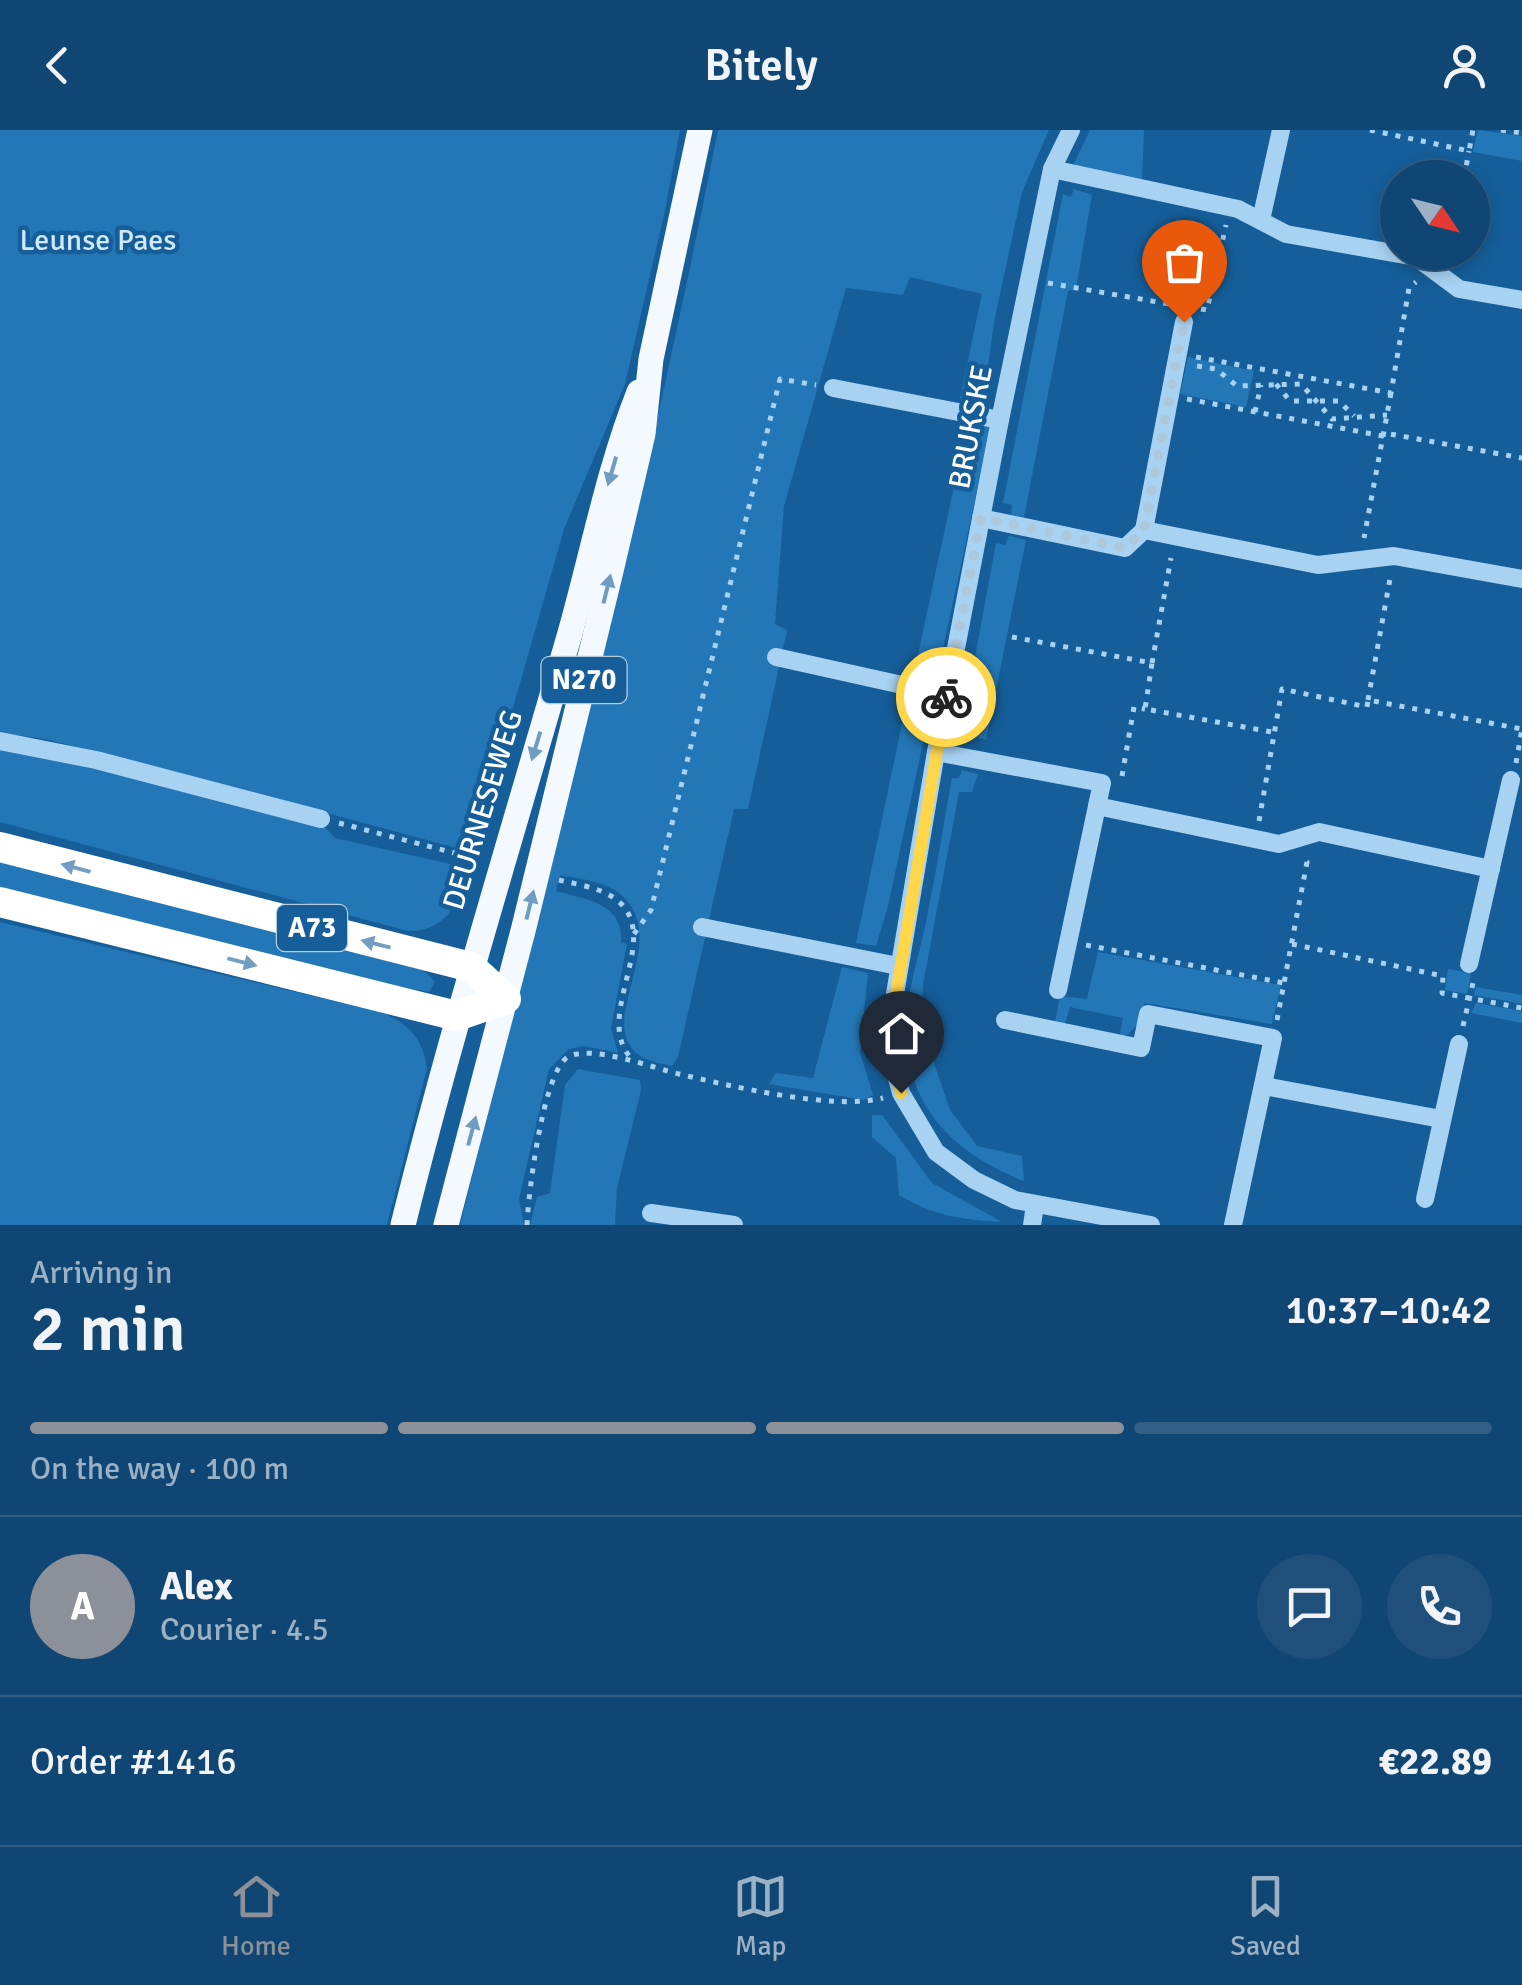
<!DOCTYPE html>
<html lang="en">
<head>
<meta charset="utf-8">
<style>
	body { margin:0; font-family:Signika,sans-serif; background:#1e507b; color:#f1f3f6; height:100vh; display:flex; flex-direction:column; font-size:38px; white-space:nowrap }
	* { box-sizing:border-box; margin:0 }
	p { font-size:32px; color:#9cb1c4 }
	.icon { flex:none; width:55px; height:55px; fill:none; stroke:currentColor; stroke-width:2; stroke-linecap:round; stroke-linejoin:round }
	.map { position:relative; height:1095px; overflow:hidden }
	.panel { display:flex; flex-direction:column; background:#104673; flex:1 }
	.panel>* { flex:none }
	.needle { width:65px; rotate:125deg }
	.controls { position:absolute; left:1380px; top:30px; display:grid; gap:20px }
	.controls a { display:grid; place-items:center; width:110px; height:110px; border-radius:50%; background:#104673; box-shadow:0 5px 15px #0003,0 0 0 2px #305e85; font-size:50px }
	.pin { position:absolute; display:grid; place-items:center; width:85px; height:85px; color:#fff; margin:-102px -42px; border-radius:50% 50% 50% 0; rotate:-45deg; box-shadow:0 0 10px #0007 }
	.pin .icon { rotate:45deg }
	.courier { position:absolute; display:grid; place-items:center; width:100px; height:100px; margin:-50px; border:8px solid #ffd54a; border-radius:50%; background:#fff; color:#222; box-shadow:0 2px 12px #0007 }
	.overview em { font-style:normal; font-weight:600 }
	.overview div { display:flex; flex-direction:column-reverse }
	.overview { display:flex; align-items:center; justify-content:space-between; height:170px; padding:0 30px }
	h1 { font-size:65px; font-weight:600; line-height:75px }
	.bar { display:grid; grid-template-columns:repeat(4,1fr); gap:15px 10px; align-content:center; height:120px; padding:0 30px }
	.bar i { height:12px; border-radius:8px; background:#305e85 }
	.bar .on { background:#8c9099 }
	.bar p { grid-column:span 4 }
	.line { display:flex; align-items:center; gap:25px; padding:0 30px; border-top:2px solid #305e85 }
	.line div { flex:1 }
	.round { display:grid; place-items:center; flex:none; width:105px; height:105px; border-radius:52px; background:#1e507b }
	header { display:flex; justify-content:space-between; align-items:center; height:130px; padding:0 30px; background:#104673; font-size:45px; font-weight:600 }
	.menu { display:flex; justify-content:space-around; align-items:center; height:140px; border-top:2px solid #305e85; background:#104673; font-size:28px; color:#9cb1c4 }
	.menu a { display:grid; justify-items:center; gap:5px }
	.menu .on { color:#8c9099 }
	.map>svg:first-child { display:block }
	.green { fill:#2477b6 }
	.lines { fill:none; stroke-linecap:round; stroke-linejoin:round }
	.path { stroke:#a8d2f2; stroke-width:5; stroke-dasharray:5 8; stroke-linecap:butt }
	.minor { stroke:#a8d2f2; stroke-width:18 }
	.major { stroke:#f4f9ff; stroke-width:25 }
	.highway { stroke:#fff; stroke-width:30 }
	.oneway { fill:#6e9cc2 }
	.oneway2 { fill:#739ec2 }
	.done { stroke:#adc7db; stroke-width:10; stroke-dasharray:0 18 }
	.route { stroke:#ffd54a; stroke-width:12 }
	.labels { text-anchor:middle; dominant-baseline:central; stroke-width:9; stroke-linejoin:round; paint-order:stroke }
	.shield { fill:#155e99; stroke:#b9cfe0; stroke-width:2.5 }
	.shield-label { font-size:28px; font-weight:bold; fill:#fff }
	.park-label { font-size:30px; fill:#d0e9fd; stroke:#155e99 }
	.street-label { font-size:30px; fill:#fff; stroke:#155e99 }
</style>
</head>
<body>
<header><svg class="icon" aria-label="back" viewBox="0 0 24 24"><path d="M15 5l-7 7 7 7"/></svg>Bitely<svg class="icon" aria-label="person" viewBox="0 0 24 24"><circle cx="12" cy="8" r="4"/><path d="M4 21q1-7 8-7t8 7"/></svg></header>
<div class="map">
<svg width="1522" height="1095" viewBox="0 0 1522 1095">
	<rect width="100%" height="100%" fill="#155e99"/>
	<g class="green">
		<path d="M0 0H680L665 80 625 254 564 399 459 767C448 789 434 801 408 801L0 692V617L38 622 321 693 335 708 459 736 464 720 156 637 45 609 0 603Z"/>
		<path d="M718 0H1049L1022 62 994 192 983 273 960 268 982 164 910 147 903 165 846 158 784 376 775 494 787 500 748 679H734L678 927 672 936C657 932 641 931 631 917 604 882 671 804 619 763 603 751 579 749 560 745L556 761C585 769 624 773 621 812L627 814 611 898 618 923 584 916 569 919 549 939 519 1069 524 1095H460C551 732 646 368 718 0Z"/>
		<polygon points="1090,0 1144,0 1142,51 1071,40"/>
		<polygon points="1478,0 1522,6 1522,31 1473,22"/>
		<polygon points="1074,59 1092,65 1076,159 1068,161 1024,387 1011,385 1012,375 1003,373 1063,64 1071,67"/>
		<polygon points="1188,227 1254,241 1246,277 1180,264"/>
		<polygon points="968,291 991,296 936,551 913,548"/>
		<polygon points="1009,406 1026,410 986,610 961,603 996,413 1005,415"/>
		<polygon points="908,565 932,571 888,776 876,816 856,813"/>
		<path d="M962 640 978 644 972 662H959L923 854 921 895 950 980 977 1016 1022 1026 1024 1051C947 1020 900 970 907 882 910 852 920 821 926 792 936 744 943 696 952 648H959Z"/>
		<polygon points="0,725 422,839 435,852 429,862 407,858 0,758"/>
		<path d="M0 792 380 882C407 892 423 908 427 938L387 1095H0Z"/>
		<polygon points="1098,822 1281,855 1272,894 1145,873 1141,891 1127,905 1120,905 1123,888 1070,877 1065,894 1055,892 1060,866 1087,869"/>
		<polygon points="842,837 868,843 860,922 873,965 864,970 769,954 776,943 813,948"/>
		<polygon points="1448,839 1471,843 1467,864 1445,860"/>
		<polygon points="1476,857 1522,865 1522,874 1474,865"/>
		<polygon points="1476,873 1522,881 1522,893 1471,883"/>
		<polygon points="578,939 640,950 641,960 617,1058 615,1095 530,1095 537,1067 550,1063 565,955"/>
		<path d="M872 985H882L932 1053 1002 1092C964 1090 933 1086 899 1065L896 1028 872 1007Z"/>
	</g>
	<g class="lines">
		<g class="path">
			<polyline points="1370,0 1469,21 1473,0"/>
			<polyline points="1501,0 1522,3"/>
			<polyline points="1464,48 1469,21"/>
			<polyline points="1048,153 1175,175"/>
			<polyline points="1201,179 1207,180 1226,95"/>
			<polyline points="1196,227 1391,263 1409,158 1416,152"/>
			<polyline points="1197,236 1216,239 1237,256 1301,254 1332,289 1387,285"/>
			<polyline points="1276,254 1290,271 1339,271 1354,286"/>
			<polyline points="1391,263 1383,306 1390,304 1522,328"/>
			<polyline points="1187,269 1383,306 1364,408"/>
			<polyline points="1255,282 1261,255"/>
			<polyline points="1012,507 1152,533 1145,579 1272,602"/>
			<polyline points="1152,533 1171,428"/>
			<polyline points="1368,570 1390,449"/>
			<polyline points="1516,633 1522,599"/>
			<polyline points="1122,646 1134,577 1145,579"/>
			<polyline points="1259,691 1282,559 1367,577 1368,570 1522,599"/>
			<polyline points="339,693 462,725"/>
			<path d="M559 750C576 754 596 757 611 766 671 802 587 888 634 931"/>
			<polyline points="634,804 651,780 780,249 816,255"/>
			<polyline points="1292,814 1443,846 1442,863 1522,878"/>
			<polyline points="1086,815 1284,853"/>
			<polyline points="1277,890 1307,732 1304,730"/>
			<polyline points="1463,896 1473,853"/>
			<path d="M527 1095C528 1066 543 941 568 927 591 914 653 938 679 944 731 956 834 981 883 968"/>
		</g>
		<g class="minor">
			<polyline points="1071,0 1052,39 1000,290 936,622 887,911 901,963 936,1022 974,1050 1015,1070 1151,1095"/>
			<polyline points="1052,39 1238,79 1286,104 1416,127 1459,159 1522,170"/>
			<polyline points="1261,90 1281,0"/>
			<polyline points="833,258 1000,290"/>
			<polyline points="981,388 1125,418 1144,400 1318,435 1394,426 1522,449"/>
			<polyline points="1144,400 1184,192"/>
			<polyline points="776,527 947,565"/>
			<polyline points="0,611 96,630 321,689"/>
			<polyline points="936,622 1102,653 1097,676 1279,714 1319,702 1491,739"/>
			<polyline points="702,797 898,836"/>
			<polyline points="1469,834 1511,650"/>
			<polyline points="1058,860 1097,676"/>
			<polyline points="1005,890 1141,918 1148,884 1273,908 1233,1095"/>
			<polyline points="1264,956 1441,989"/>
			<polyline points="1425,1069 1459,914"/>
			<polyline points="651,1083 734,1095"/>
			<polyline points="1032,1095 1035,1075"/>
		</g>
		<g class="major">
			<path d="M403 1095C452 898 512 705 568 510 592 427 607 343 639 262"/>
			<polyline points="446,1095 524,797 611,441 643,304 651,229 700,0"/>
		</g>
		<polyline class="highway" points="0,717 471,837 506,869 457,886 0,772"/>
	</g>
	<defs><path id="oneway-solid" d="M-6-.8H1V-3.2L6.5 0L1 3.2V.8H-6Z" transform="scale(2.5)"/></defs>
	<g class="oneway">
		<use href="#oneway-solid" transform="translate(612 341) rotate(106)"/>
		<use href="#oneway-solid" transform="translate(607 459) rotate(-76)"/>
		<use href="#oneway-solid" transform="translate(536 616) rotate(107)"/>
		<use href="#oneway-solid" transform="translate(530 775) rotate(-76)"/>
		<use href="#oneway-solid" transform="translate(472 1001) rotate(-75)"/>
	</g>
	<g class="oneway2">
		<use href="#oneway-solid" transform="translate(76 738) rotate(-165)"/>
		<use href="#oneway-solid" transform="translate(376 814) rotate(-166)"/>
		<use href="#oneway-solid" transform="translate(242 832) rotate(14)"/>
	</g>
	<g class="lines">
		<polyline class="done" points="946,567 981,388 1125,418 1144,400 1184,192"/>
		<polyline class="route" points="901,963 888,912 946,567"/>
	</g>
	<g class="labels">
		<g class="shield">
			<rect x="541.5" y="527" width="85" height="46" rx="8"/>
			<rect x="277" y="775" width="70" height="46" rx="8"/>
		</g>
		<g class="shield-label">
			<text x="584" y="550">N270</text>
			<text x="312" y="798">A73</text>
		</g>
		<g class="park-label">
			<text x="98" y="110">Leunse Paes</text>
		</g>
		<g class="street-label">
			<text transform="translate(971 297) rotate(-79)">BRUKSKE</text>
			<text transform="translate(483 680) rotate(-73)">DEURNESEWEG</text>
		</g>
	</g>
</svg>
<div class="controls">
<a><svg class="needle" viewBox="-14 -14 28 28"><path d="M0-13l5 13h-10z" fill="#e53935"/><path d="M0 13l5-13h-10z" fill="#9cb1c4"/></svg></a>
</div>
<div class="pin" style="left:1184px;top:192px;background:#ea580c"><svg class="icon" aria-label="bag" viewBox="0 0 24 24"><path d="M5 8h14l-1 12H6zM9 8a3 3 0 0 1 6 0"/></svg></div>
<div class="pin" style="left:901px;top:963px;background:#1f2937"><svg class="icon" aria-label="home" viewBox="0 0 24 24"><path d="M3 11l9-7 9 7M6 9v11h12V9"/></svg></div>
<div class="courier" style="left:946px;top:567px"><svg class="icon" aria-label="bike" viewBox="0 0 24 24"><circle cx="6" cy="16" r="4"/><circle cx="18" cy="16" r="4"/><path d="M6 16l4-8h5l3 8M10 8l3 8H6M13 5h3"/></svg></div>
</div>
<section class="panel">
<div class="overview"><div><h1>2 min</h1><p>Arriving in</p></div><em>10:37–10:42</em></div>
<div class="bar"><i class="on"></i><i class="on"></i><i class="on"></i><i></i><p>On the way · 100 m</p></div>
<div class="line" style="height:180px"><b class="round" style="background:#8c9099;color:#fff">A</b><div><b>Alex</b><p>Courier · 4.5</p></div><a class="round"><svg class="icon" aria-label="chat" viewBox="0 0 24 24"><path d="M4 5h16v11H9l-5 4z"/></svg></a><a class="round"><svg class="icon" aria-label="phone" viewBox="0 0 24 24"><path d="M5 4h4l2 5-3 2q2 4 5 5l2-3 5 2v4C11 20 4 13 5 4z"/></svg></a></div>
<div class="line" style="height:130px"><div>Order #1416</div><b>€22.89</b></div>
</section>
<nav class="menu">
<a class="on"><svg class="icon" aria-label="home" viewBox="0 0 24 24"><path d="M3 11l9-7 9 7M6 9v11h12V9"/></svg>Home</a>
<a><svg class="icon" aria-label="map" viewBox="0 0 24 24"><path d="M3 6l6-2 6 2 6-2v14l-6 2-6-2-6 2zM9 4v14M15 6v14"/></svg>Map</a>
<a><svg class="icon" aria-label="saved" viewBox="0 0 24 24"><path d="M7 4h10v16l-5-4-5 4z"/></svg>Saved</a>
</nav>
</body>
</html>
